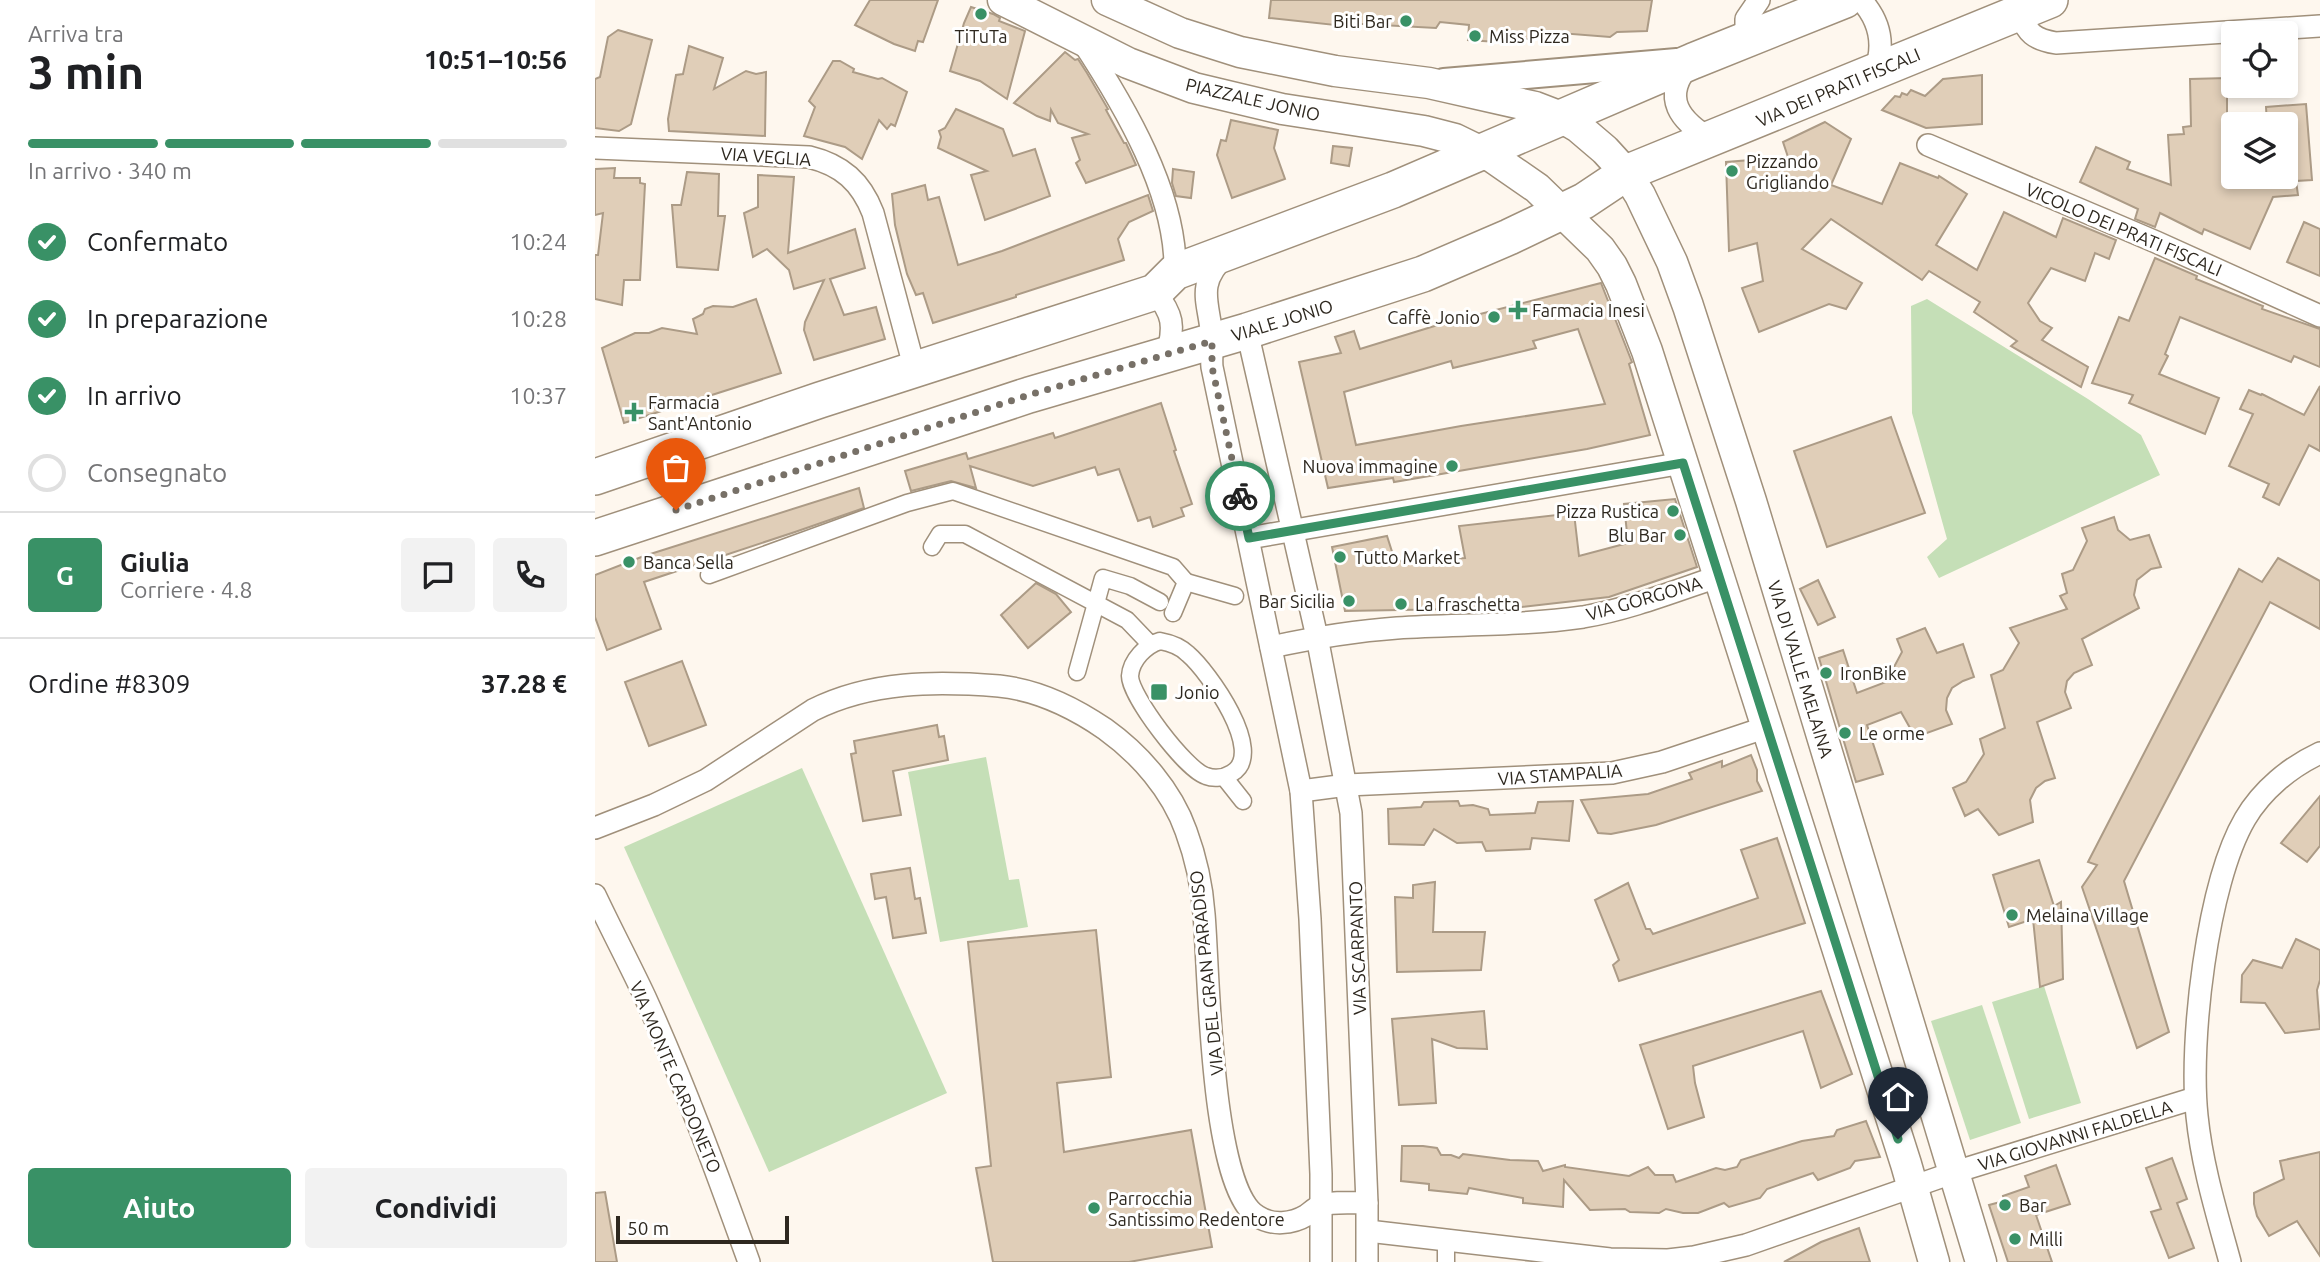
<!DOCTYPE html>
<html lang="it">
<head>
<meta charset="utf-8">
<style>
	body { margin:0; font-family:Ubuntu,sans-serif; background:#f2f2f2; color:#202124; height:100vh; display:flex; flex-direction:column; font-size:26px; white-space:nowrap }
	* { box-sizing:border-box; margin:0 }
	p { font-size:23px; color:#757577 }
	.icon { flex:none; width:38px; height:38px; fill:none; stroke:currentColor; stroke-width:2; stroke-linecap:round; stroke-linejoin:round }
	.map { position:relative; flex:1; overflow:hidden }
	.details { display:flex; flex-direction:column; background:#fff; width:595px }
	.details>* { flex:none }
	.tools { position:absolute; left:1626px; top:21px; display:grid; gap:14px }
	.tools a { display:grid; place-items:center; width:77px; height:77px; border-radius:7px; background:#fff; box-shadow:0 4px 10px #0003; font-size:35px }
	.scale { position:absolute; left:21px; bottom:18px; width:173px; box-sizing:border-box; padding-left:7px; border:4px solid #2e281f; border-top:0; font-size:19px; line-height:24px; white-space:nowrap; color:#2e281f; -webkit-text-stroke:5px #fff; paint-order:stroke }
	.pin { position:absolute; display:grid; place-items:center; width:60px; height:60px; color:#fff; margin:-72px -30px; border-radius:50% 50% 50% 0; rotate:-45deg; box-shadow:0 0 7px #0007 }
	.pin .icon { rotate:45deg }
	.courier { position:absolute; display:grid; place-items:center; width:70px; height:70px; margin:-35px; border:5px solid #399166; border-radius:50%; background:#fff; color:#222; box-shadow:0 2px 9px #0007 }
	.overview em { font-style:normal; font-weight:600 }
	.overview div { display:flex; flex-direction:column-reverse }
	.overview { display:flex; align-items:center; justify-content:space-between; height:119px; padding:0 28px }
	h1 { font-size:46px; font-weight:600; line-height:52px }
	.bar { display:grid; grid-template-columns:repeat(4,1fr); gap:10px 7px; align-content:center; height:84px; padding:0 28px }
	.bar i { height:9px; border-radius:5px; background:#e0e0e0 }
	.bar .selected { background:#399166 }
	.bar p { grid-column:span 4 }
	.line { display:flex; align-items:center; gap:18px; padding:0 28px; border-top:2px solid #e0e0e0 }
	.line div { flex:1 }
	.round { display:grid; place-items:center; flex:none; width:74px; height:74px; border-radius:7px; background:#f2f2f2 }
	ol { padding:0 28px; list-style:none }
	li { display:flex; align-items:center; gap:21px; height:77px }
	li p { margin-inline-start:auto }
	li .icon { padding:7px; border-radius:50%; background:#399166; color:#fff; stroke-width:4 }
	li:last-child { color:#757577 }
	li i { width:38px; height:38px; border:4px solid #e0e0e0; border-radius:50% }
	.cta { display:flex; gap:14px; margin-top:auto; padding:14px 28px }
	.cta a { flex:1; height:80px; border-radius:7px; background:#399166; color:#fff; font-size:28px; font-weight:600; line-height:80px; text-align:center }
	.cta a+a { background:#f2f2f2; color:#202124 }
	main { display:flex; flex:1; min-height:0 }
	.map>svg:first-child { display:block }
	.green { fill:#c5dfb7 }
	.building { fill:#e0ceb8; stroke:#ac9b86; stroke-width:2; fill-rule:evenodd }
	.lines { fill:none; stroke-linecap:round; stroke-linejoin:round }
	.pedestrian-casing { stroke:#a0907b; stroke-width:19 }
	.minor-casing { stroke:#a0907b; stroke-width:24 }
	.tertiary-casing { stroke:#a0907b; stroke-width:30 }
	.secondary-casing { stroke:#a0907b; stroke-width:33 }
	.primary-casing { stroke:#a0907b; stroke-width:38 }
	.pedestrian { stroke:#fff; stroke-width:16 }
	.minor { stroke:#fff; stroke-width:21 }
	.tertiary { stroke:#fff; stroke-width:26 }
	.secondary { stroke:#fff; stroke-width:30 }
	.primary { stroke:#fff; stroke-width:35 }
	.done { stroke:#777067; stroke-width:7; stroke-dasharray:0 12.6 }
	.route { stroke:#399166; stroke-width:9 }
	.poi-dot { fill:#399166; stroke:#fff; stroke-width:2.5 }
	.labels { text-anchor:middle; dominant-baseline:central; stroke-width:6; stroke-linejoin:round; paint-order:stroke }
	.poi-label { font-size:18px; fill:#2e281f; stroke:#fff; text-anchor:start }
	.street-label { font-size:18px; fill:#2e281f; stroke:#fff }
</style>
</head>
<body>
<main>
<section class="details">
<div class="overview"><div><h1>3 min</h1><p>Arriva tra</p></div><em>10:51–10:56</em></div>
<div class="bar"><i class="selected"></i><i class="selected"></i><i class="selected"></i><i></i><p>In arrivo · 340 m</p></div>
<ol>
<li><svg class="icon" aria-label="check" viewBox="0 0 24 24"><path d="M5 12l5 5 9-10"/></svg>Confermato<p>10:24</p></li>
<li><svg class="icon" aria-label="check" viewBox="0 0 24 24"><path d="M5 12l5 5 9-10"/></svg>In preparazione<p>10:28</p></li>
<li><svg class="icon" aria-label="check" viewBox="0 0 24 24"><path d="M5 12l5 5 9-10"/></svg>In arrivo<p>10:37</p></li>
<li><i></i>Consegnato</li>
</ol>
<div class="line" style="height:126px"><b class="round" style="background:#399166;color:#fff">G</b><div><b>Giulia</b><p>Corriere · 4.8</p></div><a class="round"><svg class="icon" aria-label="chat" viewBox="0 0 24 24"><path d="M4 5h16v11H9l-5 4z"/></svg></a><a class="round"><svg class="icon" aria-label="phone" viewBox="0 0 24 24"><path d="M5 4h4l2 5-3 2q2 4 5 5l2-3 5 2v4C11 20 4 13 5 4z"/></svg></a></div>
<div class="line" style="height:91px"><div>Ordine #8309</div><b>37.28 €</b></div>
<div class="cta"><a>Aiuto</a><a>Condividi</a></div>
</section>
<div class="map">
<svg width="1725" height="1262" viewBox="0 0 1725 1262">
	<rect width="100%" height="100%" fill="#fef7ee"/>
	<g class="green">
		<polygon points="1332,299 1493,399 1546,435 1565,475 1344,578 1332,557 1352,539 1317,413 1316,306"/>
		<polygon points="391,757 414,880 424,879 433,927 345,942 313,772"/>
		<polygon points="207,768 352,1093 174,1172 29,847"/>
		<polygon points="1449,986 1486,1103 1434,1119 1397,1002"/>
		<polygon points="1387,1005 1426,1123 1375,1140 1336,1021"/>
	</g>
	<g class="building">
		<polygon points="275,0 343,0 328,42 323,41 320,51 299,44 260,25"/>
		<polygon points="676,0 1057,0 1052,31 1022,32 1015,37 965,33 965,39 902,39 902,42 873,40 874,25 845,22 841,28 749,23 749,26 674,18"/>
		<polygon points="376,7 398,14 405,18 404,21 430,31 412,99 385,81 355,71 369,23"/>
		<polygon points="23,30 57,40 36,124 24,131 0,128 0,79 5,77 13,37"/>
		<polygon points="94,46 128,58 119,89 151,71 161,74 171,72 170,136 74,131 73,119 81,75 88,74"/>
		<polygon points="470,52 480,60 483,59 492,73 513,109 511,110 529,143 531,143 541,165 491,183 481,163 485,160 477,138 493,134 463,123 456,110 455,121 442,116 419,103"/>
		<polygon points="238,61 245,61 259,69 258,72 283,79 287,78 312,92 300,126 296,124 292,129 284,120 267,159 250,147 209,136 220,107 214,101"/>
		<polygon points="1387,75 1387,124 1331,128 1287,110 1300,96 1305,97 1307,93 1312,95 1316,90 1330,96 1348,79"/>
		<polygon points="1632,78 1632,116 1638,116 1638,177 1690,177 1690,124 1672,124 1671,107 1711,104 1717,180 1701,181 1703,195 1678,197 1655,249 1609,229 1607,234 1565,213 1560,227 1540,219 1543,209 1485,182 1501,147 1535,162 1532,169 1576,185 1573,135 1589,134 1588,127 1596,126 1595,79"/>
		<polygon points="361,109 408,129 418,156 440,149 455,196 390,220 376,175 392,171 343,148 346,137 344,131 350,128"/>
		<polygon points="636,120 683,130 679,148 690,179 637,198 622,155 626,140 631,141"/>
		<polygon points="1230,122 1256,139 1236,185 1287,204 1305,163 1343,178 1344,176 1372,194 1341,245 1382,270 1409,212 1461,237 1468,218 1521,240 1514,259 1500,253 1490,281 1456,268 1433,303 1445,321 1457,328 1447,340 1493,367 1486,387 1416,346 1422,341 1379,312 1385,302 1334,271 1327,280 1236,219 1207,249 1267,283 1251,309 1234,304 1164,332 1147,288 1168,281 1162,243 1134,251 1131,162 1193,157 1188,142"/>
		<polygon points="738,146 757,148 754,166 736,163"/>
		<polygon points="20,168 19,178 45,178 45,183 50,184 45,280 29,280 27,305 0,299 0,255 3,255 8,213 0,215 0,169"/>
		<polygon points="578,169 599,172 596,198 581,196 577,183"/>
		<polygon points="92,172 124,174 123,216 130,216 123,270 82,267 77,205 86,205"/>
		<polygon points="163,175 199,177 193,253 260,229 270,268 235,279 249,315 281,307 290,339 219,360 209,330 210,322 229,280 199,289 194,270 172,249 158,257 149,213 163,207"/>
		<polygon points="330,185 333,200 344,197 363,265 407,251 553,195 558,211 534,222 523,239 529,260 421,295 421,297 338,323 328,293 321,295 312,274 300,225 297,194"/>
		<polygon points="1709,222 1725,229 1725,276 1692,262"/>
		<polygon points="1560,258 1602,276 1601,279 1668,306 1667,309 1725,329 1725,367 1699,356 1696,362 1585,317 1570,354 1573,356 1564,374 1624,398 1610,434 1534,403 1538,395 1497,383 1524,317 1534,321"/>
		<path d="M1006 283 1035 357 1037 362 1034 364 1055 435 992 449 799 482 798 478 733 488 704 362 746 353 740 337 759 331 765 349 846 324ZM983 329 1010 404 866 426 761 445 749 392 856 361 858 368 941 348 938 341Z"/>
		<polygon points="161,299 186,373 29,423 7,348 40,333 54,333 67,328 102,334 98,319 108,314 110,309 118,306 138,307"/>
		<polygon points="1725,386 1725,451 1714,445 1684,505 1668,497 1674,484 1634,466 1658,414 1645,409 1654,390 1666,395 1667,394 1709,415"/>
		<polygon points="566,403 581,450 579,451 597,504 586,508 589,516 558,527 555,517 543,521 524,469 503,475 500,467 438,486 375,466 381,488 356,481 316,491 310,471 371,453 373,459 458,433 460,438"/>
		<polygon points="1296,417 1330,513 1232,547 1199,451"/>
		<polygon points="264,488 269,508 200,532 49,582 66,629 12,650 0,617 0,575 49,556"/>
		<polygon points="1080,499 1102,567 1014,597 917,608 750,611 737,547 792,536 800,561 870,558 864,526 979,513 984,556 1033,543 1029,504"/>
		<polygon points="1519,517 1523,530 1535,540 1554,535 1566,567 1556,569 1542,580 1539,595 1544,608 1487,639 1497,665 1479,673 1472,681 1470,692 1476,708 1442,722 1460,778 1450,781 1441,788 1435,800 1438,822 1404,835 1383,809 1370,816 1358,788 1371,782 1389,754 1385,739 1410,728 1396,675 1408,670 1424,643 1415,628 1472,609 1465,596 1472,593 1467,574 1478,570 1492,541 1487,528"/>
		<polygon points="1683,558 1725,581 1725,629 1675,602 1529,881 1574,1032 1542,1048 1487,887 1502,865 1493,862 1644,569 1667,582"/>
		<polygon points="1223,580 1240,617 1223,625 1205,589"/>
		<polygon points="441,583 461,594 476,612 433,648 406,615"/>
		<polygon points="1330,628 1342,653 1368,644 1379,677 1368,681 1357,688 1352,698 1351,710 1357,724 1318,738 1315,728 1306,712 1272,725 1288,774 1261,782 1224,658 1248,650 1262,693 1291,682 1307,652 1302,639"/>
		<polygon points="87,661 111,725 54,746 30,682"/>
		<polygon points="342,725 344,737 349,736 353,760 298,771 306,815 268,821 256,754 261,753 259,741"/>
		<polygon points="1156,755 1162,770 1162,781 1167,791 1061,825 1016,834 1003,833 986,800 1053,794 1097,779 1094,773 1127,761 1127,767"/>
		<polygon points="1725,796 1725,846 1712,862 1686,843"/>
		<polygon points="863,801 865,806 878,805 893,809 895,815 940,813 943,802 978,801 974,841 937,838 935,849 891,851 887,842 862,843 839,829 829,845 794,844 793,809 826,807 829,802"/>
		<polygon points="1182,838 1210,923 1024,981 1018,965 1024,960 1000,900 1033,883 1051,929 1055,929 1058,934 1163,898 1146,850"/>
		<polygon points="1444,860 1459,906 1466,902 1468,979 1445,987 1438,919 1414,927 1398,875"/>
		<polygon points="315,868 320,899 325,898 331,933 298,938 291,897 280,899 276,874"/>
		<polygon points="840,882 838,932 890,932 886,970 802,972 800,897 818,898 818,885"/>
		<polygon points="501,930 516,1077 462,1083 469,1152 596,1130 617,1247 534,1262 398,1262 381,1168 396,1166 373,942"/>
		<polygon points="1701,939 1725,950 1725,980 1722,990 1725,1029 1690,1033 1670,1003 1646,1002 1647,975 1658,960 1687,968"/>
		<polygon points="1226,991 1257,1074 1226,1088 1208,1031 1098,1066 1100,1083 1109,1117 1073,1129 1045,1045"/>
		<polygon points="889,1011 892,1049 862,1048 837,1039 841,1103 804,1105 797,1019"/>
		<polygon points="1271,1121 1285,1157 1260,1161 1255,1168 1223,1180 1218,1173 1172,1189 1165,1198 1134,1207 1129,1203 1103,1213 1088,1213 1071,1209 1064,1213 1035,1212 1030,1209 995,1210 969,1180 968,1207 928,1203 928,1198 874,1188 872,1194 834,1190 834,1184 806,1181 807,1146 828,1146 842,1148 846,1155 856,1155 864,1158 868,1154 915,1160 943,1161 948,1171 970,1165 970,1167 1034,1176 1053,1167 1060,1175 1078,1175 1081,1182 1121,1168 1130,1170 1142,1167 1146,1160 1207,1141 1239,1136 1242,1130"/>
		<polygon points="1725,1152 1725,1256 1702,1221 1674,1236 1662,1216 1659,1204 1659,1193 1689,1179 1685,1161"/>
		<polygon points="1577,1158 1592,1199 1582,1203 1599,1248 1574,1258 1556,1212 1566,1209 1551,1168"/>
		<polygon points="1461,1165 1475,1204 1441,1215 1457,1262 1413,1262 1394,1205 1409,1201 1408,1196 1434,1187 1430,1176"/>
		<polygon points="10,1192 22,1262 0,1262 0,1193"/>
		<polygon points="1264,1228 1275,1262 1189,1262 1226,1242"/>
	</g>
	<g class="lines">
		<g class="pedestrian-casing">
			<g id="pedestrian">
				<polyline points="337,547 345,534 370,534 532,620 555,644"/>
				<polyline points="114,575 312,503 358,491 578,567 591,582 578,613"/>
				<polyline points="591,582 640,596"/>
				<path d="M565 641C576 643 585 646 593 654 613 671 672 753 637 773 629 778 619 779 611 776 591 770 535 696 535 676 536 660 551 645 565 641Z"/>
				<polyline points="482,672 508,578 535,586 565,602"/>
				<polyline points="629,777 648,801"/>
				<polyline points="851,1262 851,1240"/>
			</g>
		</g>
		<g class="minor-casing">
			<g id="minor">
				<path d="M1266 0C1285 21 1290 45 1280 71"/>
				<path d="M1423 13C1434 33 1437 39 1461 43L1725 26"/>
				<polyline points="1151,39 1151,19 1164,0"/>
				<path d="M487 41C529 105 582 194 580 272"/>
				<path d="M1094 65C1066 98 1085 121 1117 140"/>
				<polyline points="1333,145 1561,242 1725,316"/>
				<path d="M0 148 214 157C247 165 266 182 278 213L320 370"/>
				<path d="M631 255C599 286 615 303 617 339 618 348 616 357 617 367L706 791 715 919 726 1174V1262"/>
				<path d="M560 292C578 314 580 326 572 354"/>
				<polyline points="652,331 722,637 756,813 772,1203 772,1262"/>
				<polyline points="654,538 1088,463"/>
				<path d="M676 647C718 638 759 631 802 628 864 624 926 626 988 617 1035 609 1080 591 1125 576"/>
				<polyline points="706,791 752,785 1017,773 1067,762 1172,727"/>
				<path d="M0 828 59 805 111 780 218 710C276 681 340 681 404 686 443 690 478 707 510 729 545 754 577 791 591 831 601 858 607 886 609 914 614 970 615 1187 662 1216 677 1226 697 1224 712 1215 716 1212 720 1208 725 1206 735 1201 760 1203 772 1203"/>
				<path d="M0 895C16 929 34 963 50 997 89 1083 122 1173 154 1262"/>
				<polyline points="773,1231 1015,1259 1073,1260 1099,1257 1151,1245 1360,1172 1600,1098"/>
				<path d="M1635 1262C1622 1214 1607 1166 1602 1116 1594 1042 1612 884 1650 819 1667 790 1695 767 1725 753"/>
			</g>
		</g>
		<g class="tertiary-casing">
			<polyline id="tertiary" points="849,82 1082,62"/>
		</g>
		<g class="secondary-casing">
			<g id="secondary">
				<polyline points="408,0 533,63 599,88 687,109 829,131 860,139 897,157 942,188 1005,249 1017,266 1026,284 1052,351 1311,1164 1339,1262"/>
				<polyline points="512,0 585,33 645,52 740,71 834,83 940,107 966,117 983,127 1010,150 1031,173 1045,195 1077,262 1093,306 1156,501 1386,1262"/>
			</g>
		</g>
		<g class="primary-casing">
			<g id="primary">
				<polyline points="0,477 225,400 560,292 580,272 798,190 1098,61 1250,0"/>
				<polyline points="0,538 434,395 652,331 828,274 914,237 989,201 1031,173 1455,0"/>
			</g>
		</g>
		<use href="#pedestrian" class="pedestrian"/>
		<use href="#minor" class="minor"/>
		<use href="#tertiary" class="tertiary"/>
		<use href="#secondary" class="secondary"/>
		<use href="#primary" class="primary"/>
	</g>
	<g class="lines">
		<polyline class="done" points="81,510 434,395 617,341 617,367 645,496"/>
		<polyline class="route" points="645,496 654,538 1088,463 1303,1139"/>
	</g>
	<g class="poi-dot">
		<circle cx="386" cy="14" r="7"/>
		<circle cx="811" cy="21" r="7"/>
		<circle cx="880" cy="36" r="7"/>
		<circle cx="1137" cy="171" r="7"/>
		<path d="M919.5 299.5h7v7h7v7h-7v7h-7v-7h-7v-7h7z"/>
		<circle cx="899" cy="317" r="7"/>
		<path d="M35.5 401.5h7v7h7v7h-7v7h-7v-7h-7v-7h7z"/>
		<circle cx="857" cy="466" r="7"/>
		<circle cx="1078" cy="511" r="7"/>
		<circle cx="1085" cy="535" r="7"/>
		<circle cx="745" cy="557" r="7"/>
		<circle cx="34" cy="562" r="7"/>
		<circle cx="754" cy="601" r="7"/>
		<circle cx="806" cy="604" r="7"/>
		<circle cx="1231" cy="673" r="7"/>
		<rect x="555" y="683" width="18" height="18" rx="3.5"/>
		<circle cx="1250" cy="733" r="7"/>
		<circle cx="1417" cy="915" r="7"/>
		<circle cx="1410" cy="1205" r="7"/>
		<circle cx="499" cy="1208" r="7"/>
		<circle cx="1420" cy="1239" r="7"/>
	</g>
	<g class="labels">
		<g class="poi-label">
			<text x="797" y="21" text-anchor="end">Biti Bar</text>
			<text x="386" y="36" text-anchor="middle">TiTuTa</text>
			<text x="894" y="36">Miss Pizza</text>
			<text x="1151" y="161">Pizzando<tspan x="1151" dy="21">Grigliando</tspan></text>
			<text x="937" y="310">Farmacia Inesi</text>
			<text x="885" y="317" text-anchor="end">Caffè Jonio</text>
			<text x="53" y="402">Farmacia<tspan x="53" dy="21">Sant'Antonio</tspan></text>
			<text x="843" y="466" text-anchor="end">Nuova immagine</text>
			<text x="1064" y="511" text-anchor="end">Pizza Rustica</text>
			<text x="1071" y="535" text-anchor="end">Blu Bar</text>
			<text x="759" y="557">Tutto Market</text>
			<text x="48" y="562">Banca Sella</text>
			<text x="740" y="601" text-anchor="end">Bar Sicilia</text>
			<text x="820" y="604">La fraschetta</text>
			<text x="1245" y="673">IronBike</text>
			<text x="580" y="692">Jonio</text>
			<text x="1264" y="733">Le orme</text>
			<text x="1431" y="915">Melaina Village</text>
			<text x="513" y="1198">Parrocchia<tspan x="513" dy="21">Santissimo Redentore</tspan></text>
			<text x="1424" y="1205">Bar</text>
			<text x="1434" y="1239">Milli</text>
		</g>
		<g class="street-label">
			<text transform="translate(1243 87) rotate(-23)">VIA DEI PRATI FISCALI</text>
			<text transform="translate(658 99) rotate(13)">PIAZZALE JONIO</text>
			<text transform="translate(171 156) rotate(4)">VIA VEGLIA</text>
			<text transform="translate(1529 229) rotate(23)">VICOLO DEI PRATI FISCALI</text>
			<text transform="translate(687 320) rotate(-17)">VIALE JONIO</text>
			<text transform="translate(1049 598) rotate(-16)">VIA GORGONA</text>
			<text transform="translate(1206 669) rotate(73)">VIA DI VALLE MELAINA</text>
			<text transform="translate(965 774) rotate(-4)">VIA STAMPALIA</text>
			<text transform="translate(762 948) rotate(-92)">VIA SCARPANTO</text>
			<text transform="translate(611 973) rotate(-96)">VIA DEL GRAN PARADISO</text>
			<text transform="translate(81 1077) rotate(67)">VIA MONTE CARDONETO</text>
			<text transform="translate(1480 1135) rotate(-17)">VIA GIOVANNI FALDELLA</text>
		</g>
	</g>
</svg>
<div class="tools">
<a><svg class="icon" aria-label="locate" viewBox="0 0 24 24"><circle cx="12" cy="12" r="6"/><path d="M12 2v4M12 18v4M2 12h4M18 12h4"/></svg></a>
<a><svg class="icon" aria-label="layers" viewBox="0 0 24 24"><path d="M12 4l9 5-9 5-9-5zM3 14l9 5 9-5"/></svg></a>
</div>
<div class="scale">50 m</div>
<div class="pin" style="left:81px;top:510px;background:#ea580c"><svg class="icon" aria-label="bag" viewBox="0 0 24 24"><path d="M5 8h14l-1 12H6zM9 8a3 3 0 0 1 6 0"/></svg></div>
<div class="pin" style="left:1303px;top:1139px;background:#1f2937"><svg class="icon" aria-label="home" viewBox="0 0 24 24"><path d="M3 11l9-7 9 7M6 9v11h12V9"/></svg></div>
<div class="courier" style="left:645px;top:496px"><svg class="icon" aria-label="bike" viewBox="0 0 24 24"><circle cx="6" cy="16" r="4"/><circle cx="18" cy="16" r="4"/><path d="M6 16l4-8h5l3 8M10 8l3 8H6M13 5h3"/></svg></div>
</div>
</main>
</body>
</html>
